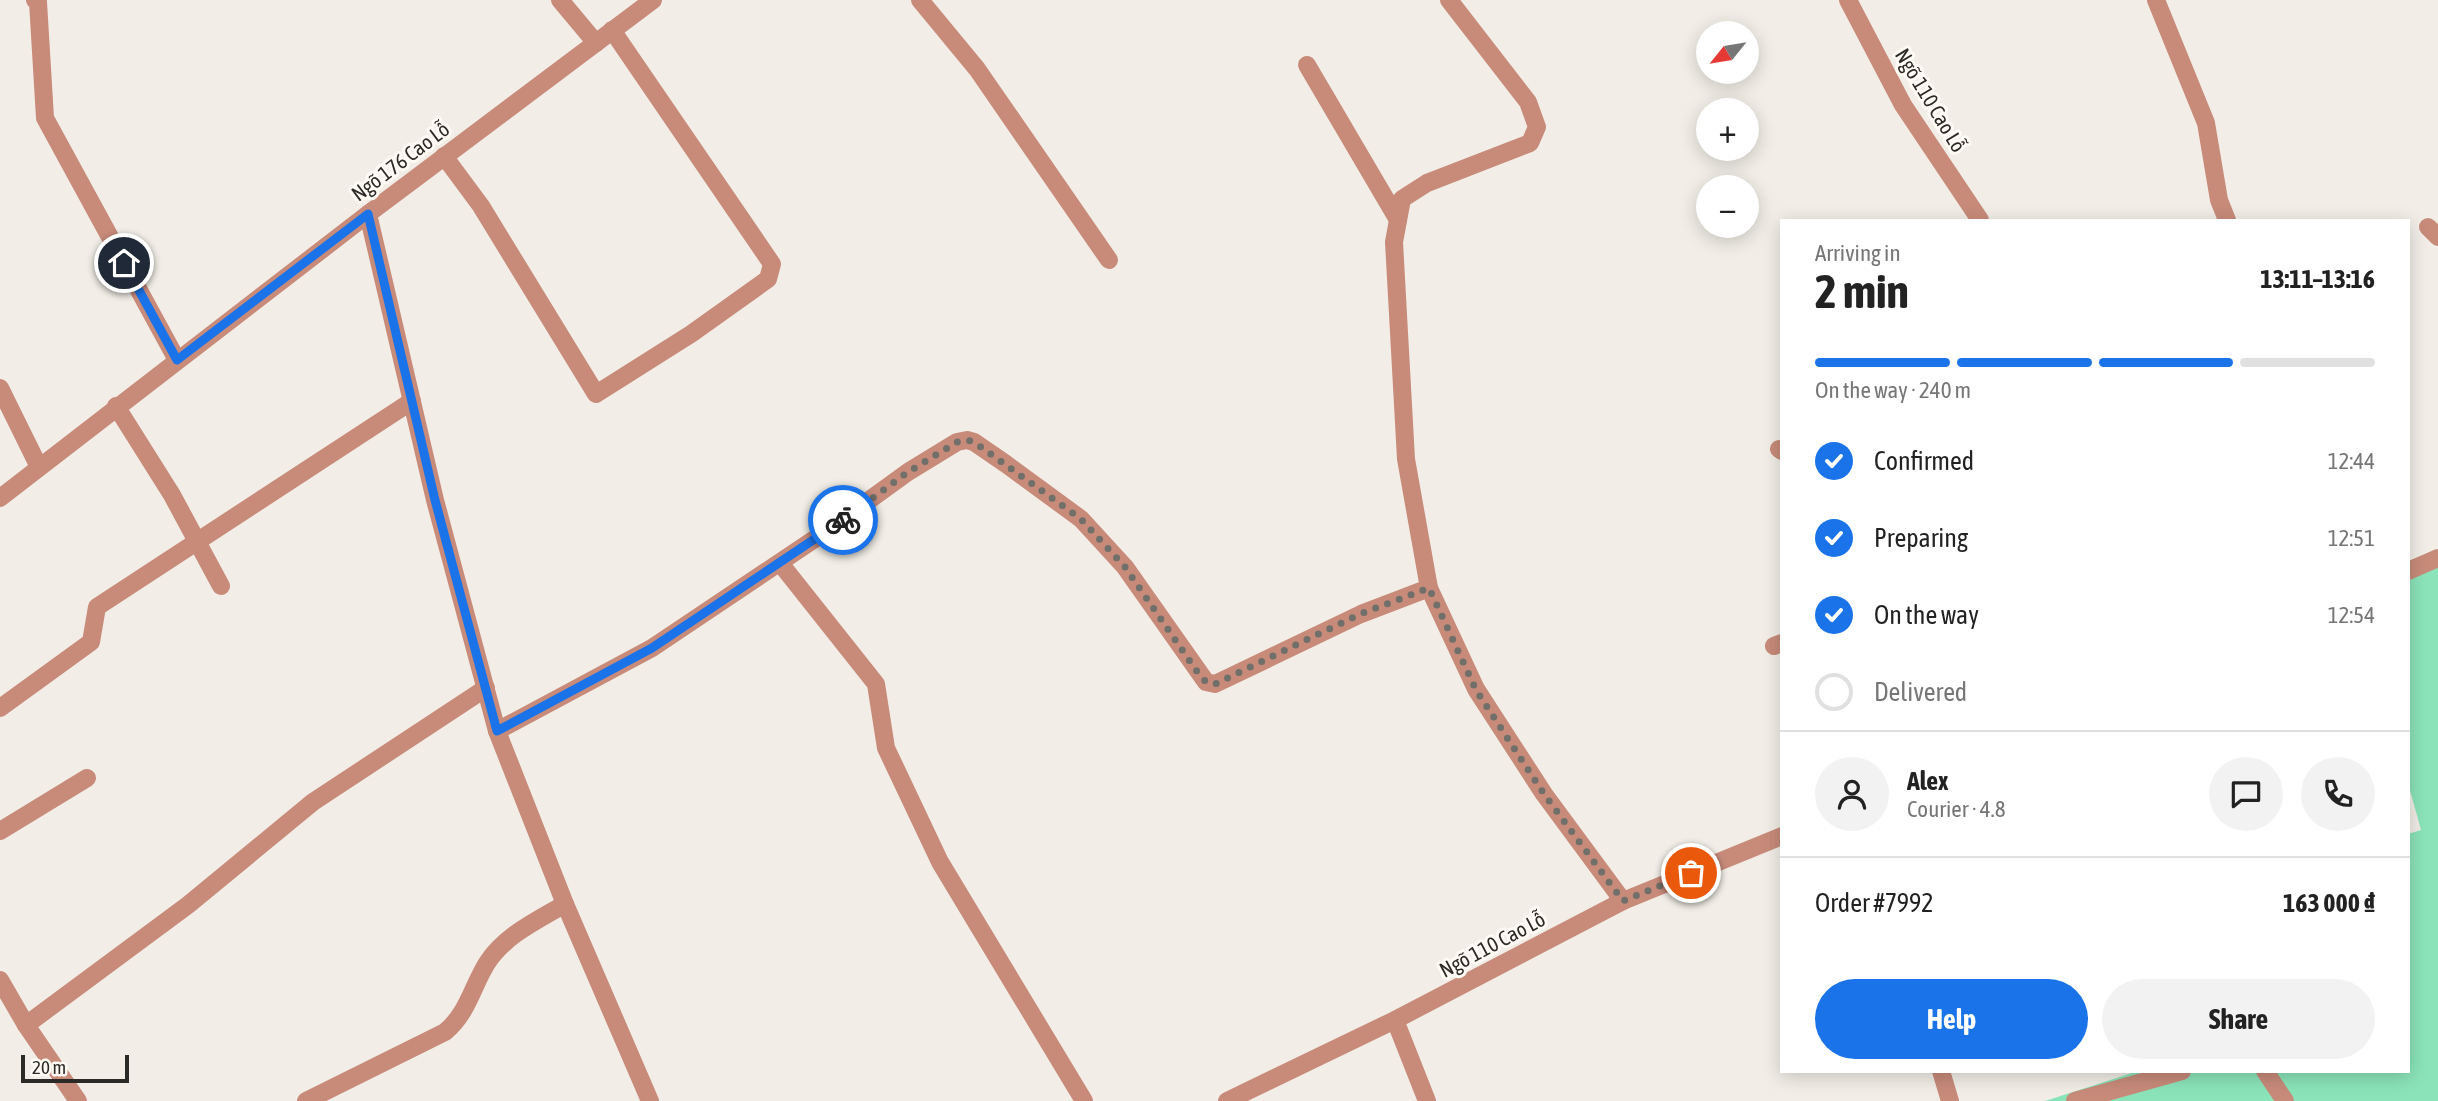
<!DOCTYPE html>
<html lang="en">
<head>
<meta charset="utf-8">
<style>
	body { margin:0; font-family:"Asap Condensed",sans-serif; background:#f2f2f2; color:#222; height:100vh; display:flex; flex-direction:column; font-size:26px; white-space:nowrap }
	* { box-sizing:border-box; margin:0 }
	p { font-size:23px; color:#767676 }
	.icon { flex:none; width:38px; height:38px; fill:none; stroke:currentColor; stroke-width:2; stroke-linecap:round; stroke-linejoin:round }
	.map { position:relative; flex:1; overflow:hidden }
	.sheet { position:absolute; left:1780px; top:219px; width:630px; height:854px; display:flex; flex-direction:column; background:#fff; border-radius:0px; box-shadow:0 4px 18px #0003 }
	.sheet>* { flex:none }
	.needle { width:46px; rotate:240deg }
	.fabs { position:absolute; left:1696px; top:21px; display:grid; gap:14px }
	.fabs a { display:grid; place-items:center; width:63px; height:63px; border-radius:50%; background:#fff; box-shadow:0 4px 18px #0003; font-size:35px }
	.scale { position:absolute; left:21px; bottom:18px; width:108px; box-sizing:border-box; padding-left:7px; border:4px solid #2b2a27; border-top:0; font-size:19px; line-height:24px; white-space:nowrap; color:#2b2a27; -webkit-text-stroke:5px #fffbf4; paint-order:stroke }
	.pin { position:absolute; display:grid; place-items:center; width:60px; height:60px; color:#fff; margin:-30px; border:4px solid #fff; border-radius:50%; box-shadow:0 2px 7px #0007 }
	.courier { position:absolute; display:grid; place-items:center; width:70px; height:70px; margin:-35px; border:5px solid #1a73e8; border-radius:50%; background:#fff; color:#222; box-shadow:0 2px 9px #0007 }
	.headline em { font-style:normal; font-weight:700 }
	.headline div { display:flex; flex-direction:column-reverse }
	.headline { display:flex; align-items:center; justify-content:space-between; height:119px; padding:0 35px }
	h1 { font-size:46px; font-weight:700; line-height:52px }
	.bar { display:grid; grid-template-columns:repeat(4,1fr); gap:10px 7px; align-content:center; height:84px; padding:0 35px }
	.bar i { height:9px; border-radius:5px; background:#e0e0e0 }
	.bar .current { background:#1a73e8 }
	.bar p { grid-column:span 4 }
	.line { display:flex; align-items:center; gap:18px; padding:0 35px; border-top:2px solid #e0e0e0 }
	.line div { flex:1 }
	.round { display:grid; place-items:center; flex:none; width:74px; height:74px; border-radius:37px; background:#f2f2f2 }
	ol { padding:0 35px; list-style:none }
	li { display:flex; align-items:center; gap:21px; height:77px }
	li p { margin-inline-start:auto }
	li .icon { padding:7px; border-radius:50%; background:#1a73e8; color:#fff; stroke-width:4 }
	li:last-child { color:#767676 }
	li i { width:38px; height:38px; border:4px solid #e0e0e0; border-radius:50% }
	.cta { display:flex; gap:14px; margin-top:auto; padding:14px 35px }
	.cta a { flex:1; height:80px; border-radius:42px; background:#1a73e8; color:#fff; font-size:28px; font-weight:700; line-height:80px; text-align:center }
	.cta a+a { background:#f2f2f2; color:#222 }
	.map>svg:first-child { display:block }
	.green { fill:#8be4b9 }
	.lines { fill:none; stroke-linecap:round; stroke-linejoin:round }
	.street { stroke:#c88b7a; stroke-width:18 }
	.done { stroke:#716f6a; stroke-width:7; stroke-dasharray:0 12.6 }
	.route { stroke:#1a73e8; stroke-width:9 }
	.labels { text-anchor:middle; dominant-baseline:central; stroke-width:6; stroke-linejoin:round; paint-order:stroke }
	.street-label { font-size:21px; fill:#2b2a27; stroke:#fffbf4 }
</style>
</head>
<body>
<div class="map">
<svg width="2438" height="1101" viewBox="0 0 2438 1101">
	<rect width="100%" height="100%" fill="#f2eee7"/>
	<polygon class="green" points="2438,565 2438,1101 2045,1101 2138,1071 2408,1071 2408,834 2421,830 2408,783 2408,575"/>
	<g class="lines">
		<g class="street">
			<polyline points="35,0 38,2 45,118 177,360"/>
			<polyline points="560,0 596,43"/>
			<polyline points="920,0 977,69 1109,260"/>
			<polyline points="1449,0 1528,102 1537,127 1530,143 1427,183 1402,199 1394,242 1406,459 1429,588 1476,689 1544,794 1623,901"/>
			<polyline points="1848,0 1903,105 1980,220"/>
			<polyline points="2156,0 2206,123 2219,200 2227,220"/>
			<polyline points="1307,65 1398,220"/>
			<polyline points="444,156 481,206 596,394 691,334 768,279 772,264 612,30"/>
			<polyline points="368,214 435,500 497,731 565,904 650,1101"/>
			<polyline points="2428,227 2438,237"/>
			<polyline points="0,388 39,467"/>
			<polyline points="116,406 172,495 221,586"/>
			<polyline points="1779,449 1782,451"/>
			<polyline points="0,498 368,214 653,0"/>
			<polyline points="780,563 876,684 886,748 940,862 1084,1101"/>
			<polyline points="2408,571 2438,558"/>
			<polyline points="1774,646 1782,643"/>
			<polyline points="0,708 91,642 97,607 412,401"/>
			<polyline points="497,731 652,648 828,530 908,472 957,442 967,440 974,442 1006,464 1081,519 1125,567 1206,682 1215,684 1361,614 1429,588"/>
			<polyline points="0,831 87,778"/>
			<polyline points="0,980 26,1025 78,1101"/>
			<polyline points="1395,1020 1427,1101"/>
			<polyline points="26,1025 188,905 313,802 486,688"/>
			<polyline points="1941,1071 1950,1101"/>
			<polyline points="2265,1071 2285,1101"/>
			<path d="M306 1101 445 1032C468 1013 472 987 487 963 505 935 538 920 565 904"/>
			<polyline points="1227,1101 1395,1020 1623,901 1782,836"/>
			<polyline points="2075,1101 2182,1071"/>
		</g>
	</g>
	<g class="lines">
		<polyline class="done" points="843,520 908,472 957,442 967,440 974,442 1081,519 1125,567 1198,673 1206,682 1215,684 1360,614 1429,588 1476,690 1544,794 1623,901 1691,873"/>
		<polyline class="route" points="124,263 177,360 368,214 435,500 497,731 652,648 843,520"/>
	</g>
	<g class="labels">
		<g class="street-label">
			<text transform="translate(1931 100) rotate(59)">Ngõ 110 Cao Lỗ</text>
			<text transform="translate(400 161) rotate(-37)">Ngõ 176 Cao Lỗ</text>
			<text transform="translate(1492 944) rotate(-28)">Ngõ 110 Cao Lỗ</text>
		</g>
	</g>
</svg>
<div class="fabs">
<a><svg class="needle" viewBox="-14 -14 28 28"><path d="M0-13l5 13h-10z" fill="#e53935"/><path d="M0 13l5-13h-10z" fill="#767676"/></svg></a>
<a>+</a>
<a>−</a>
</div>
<div class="scale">20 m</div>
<div class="pin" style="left:1691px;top:873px;background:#ea580c"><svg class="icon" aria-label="bag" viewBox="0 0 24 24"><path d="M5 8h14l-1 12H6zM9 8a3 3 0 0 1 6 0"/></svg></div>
<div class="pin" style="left:124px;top:263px;background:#1f2937"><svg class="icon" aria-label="home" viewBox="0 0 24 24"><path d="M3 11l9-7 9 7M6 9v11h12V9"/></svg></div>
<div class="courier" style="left:843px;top:520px"><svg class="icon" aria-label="bike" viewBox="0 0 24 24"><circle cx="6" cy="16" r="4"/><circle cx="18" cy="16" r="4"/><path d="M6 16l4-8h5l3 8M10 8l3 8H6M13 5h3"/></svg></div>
<section class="sheet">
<div class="headline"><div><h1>2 min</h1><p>Arriving in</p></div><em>13:11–13:16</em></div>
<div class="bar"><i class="current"></i><i class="current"></i><i class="current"></i><i></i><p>On the way · 240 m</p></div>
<ol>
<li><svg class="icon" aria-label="check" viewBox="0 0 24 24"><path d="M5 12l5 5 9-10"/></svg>Confirmed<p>12:44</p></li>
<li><svg class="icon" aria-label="check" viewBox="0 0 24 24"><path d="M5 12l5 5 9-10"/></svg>Preparing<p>12:51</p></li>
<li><svg class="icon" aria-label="check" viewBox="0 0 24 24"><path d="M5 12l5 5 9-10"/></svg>On the way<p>12:54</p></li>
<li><i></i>Delivered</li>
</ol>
<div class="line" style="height:126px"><a class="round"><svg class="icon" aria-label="person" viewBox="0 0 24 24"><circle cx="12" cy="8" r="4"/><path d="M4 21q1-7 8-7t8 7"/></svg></a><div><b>Alex</b><p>Courier · 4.8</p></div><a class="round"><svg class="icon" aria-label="chat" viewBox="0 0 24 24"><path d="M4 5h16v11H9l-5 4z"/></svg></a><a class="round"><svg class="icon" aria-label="phone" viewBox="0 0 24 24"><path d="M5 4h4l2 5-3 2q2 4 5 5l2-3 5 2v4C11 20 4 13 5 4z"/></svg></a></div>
<div class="line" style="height:91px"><div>Order #7992</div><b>163 000 ₫</b></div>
<div class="cta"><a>Help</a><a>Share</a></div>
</section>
</div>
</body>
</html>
